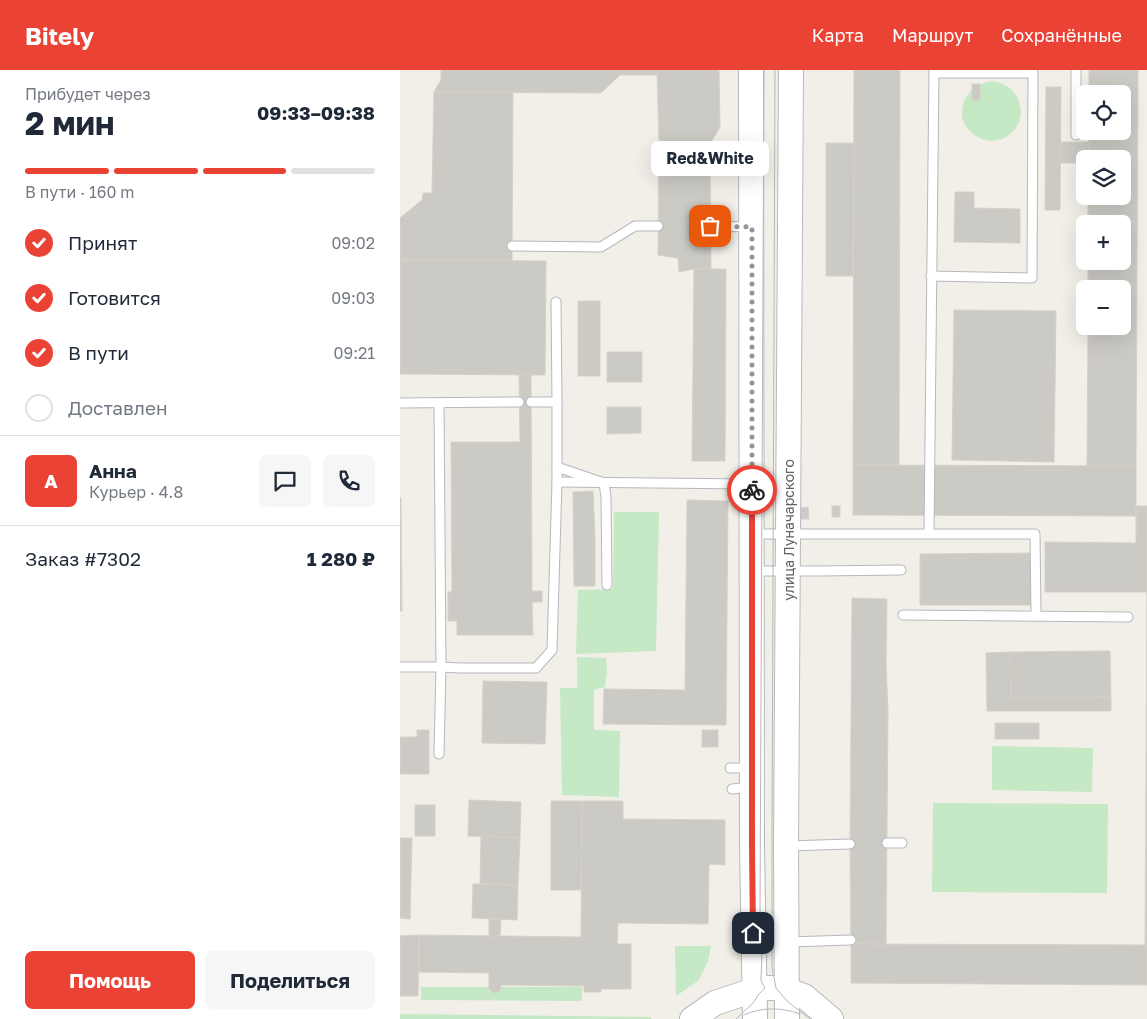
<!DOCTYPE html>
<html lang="ru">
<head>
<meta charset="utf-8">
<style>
	body { margin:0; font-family:"Golos Text",sans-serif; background:#f6f6f7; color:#1f2937; height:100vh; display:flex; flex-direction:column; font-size:19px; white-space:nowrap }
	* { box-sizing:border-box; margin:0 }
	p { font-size:16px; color:#747a83 }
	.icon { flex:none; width:28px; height:28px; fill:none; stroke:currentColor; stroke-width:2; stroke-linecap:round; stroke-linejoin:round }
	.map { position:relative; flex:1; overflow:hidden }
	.drawer { display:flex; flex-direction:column; background:#fff; width:400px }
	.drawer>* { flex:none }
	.controls { position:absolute; left:676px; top:15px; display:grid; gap:10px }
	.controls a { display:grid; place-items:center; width:55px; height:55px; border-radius:8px; background:#fff; box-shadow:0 5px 20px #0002; font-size:25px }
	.pin { position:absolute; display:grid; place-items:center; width:42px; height:42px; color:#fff; margin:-21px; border-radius:10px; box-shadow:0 2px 8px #0006 }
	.courier { position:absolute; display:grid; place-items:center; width:50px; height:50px; margin:-25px; border:4px solid #ea4335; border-radius:50%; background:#fff; color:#222; box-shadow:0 1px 6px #0007 }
	.bubble { position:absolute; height:35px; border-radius:8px; background:#fff; box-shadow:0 5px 20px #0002; font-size:16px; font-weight:700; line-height:35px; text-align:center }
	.overview em { font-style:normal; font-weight:700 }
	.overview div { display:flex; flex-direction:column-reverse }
	.overview { display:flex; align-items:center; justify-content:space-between; height:85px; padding:0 25px }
	h1 { font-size:32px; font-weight:700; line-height:38px }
	.bar { display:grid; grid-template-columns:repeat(4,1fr); gap:8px 5px; align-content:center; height:60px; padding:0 25px }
	.bar i { height:6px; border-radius:4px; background:#e0e1e3 }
	.bar .on { background:#ea4335 }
	.bar p { grid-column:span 4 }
	.line { display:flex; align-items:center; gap:12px; padding:0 25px; border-top:1px solid #e0e1e3 }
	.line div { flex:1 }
	.round { display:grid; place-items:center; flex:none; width:52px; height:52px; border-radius:8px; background:#f6f6f7 }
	ol { padding:0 25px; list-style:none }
	li { display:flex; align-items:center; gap:15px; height:55px }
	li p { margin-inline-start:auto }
	li .icon { padding:5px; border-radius:50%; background:#ea4335; color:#fff; stroke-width:4 }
	li:last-child { color:#747a83 }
	li i { width:28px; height:28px; border:2px solid #e0e1e3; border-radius:50% }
	.action { display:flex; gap:10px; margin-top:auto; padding:10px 25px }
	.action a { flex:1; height:58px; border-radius:8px; background:#ea4335; color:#fff; font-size:20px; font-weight:700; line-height:58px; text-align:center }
	.action a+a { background:#f6f6f7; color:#1f2937 }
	header { display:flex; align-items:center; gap:30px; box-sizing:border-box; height:70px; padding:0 25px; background:#ea4335; color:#fff }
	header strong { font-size:24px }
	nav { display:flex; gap:28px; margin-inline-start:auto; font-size:18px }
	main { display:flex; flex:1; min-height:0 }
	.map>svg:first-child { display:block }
	.green { fill:#c5e8c5 }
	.building { fill:#cccac5; stroke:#d6d1c6 }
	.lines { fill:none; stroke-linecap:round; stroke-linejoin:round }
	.lane-casing { stroke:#b5b8bc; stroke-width:11 }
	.secondary-casing { stroke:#b6babf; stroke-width:26 }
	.lane { stroke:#fff; stroke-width:9 }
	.secondary { stroke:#fff; stroke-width:24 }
	.tram { stroke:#b6b7b8; stroke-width:1 }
	.done { stroke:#929495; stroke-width:5; stroke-dasharray:0 9 }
	.route { stroke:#ea4335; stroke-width:6 }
	.labels { text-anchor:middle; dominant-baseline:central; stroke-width:4; stroke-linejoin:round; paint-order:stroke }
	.street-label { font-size:14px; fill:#5f6368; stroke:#fff }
</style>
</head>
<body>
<header>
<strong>Bitely</strong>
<nav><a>Карта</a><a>Маршрут</a><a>Сохранённые</a></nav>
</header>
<main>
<section class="drawer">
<div class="overview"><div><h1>2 мин</h1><p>Прибудет через</p></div><em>09:33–09:38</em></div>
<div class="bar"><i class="on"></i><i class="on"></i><i class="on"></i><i></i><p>В пути · 160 m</p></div>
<ol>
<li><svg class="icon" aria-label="check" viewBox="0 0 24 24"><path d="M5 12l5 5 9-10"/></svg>Принят<p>09:02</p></li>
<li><svg class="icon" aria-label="check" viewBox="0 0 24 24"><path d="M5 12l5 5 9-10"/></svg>Готовится<p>09:03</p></li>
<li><svg class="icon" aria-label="check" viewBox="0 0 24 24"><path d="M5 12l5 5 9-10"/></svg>В пути<p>09:21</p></li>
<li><i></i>Доставлен</li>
</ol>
<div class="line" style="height:90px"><b class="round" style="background:#ea4335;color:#fff">А</b><div><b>Анна</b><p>Курьер · 4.8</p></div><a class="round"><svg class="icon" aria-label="chat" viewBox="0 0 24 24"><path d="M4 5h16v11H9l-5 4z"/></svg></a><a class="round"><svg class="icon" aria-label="phone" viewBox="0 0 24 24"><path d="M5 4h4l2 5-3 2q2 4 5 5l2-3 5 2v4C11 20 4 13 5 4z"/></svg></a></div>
<div class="line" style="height:65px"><div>Заказ #7302</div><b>1 280 ₽</b></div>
<div class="action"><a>Помощь</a><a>Поделиться</a></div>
</section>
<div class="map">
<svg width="747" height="949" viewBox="0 0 747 949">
	<rect width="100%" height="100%" fill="#f1efe8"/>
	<g class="green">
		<path d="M586 12C590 12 594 11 598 12 606 14 615 21 618 29 631 61 594 85 570 61 565 57 562 50 562 44 562 34 565 26 572 20V30H579L580 15Z"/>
		<polygon points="214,442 259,442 256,581 176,584 178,520 213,519"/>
		<polygon points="177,587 206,588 207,602 205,617 194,620 194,660 220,661 219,727 162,725 160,618 177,618"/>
		<polygon points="592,676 693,678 692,722 592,720"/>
		<polygon points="533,733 708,734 707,823 532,822"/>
		<polygon points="275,876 311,876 308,891 298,911 276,926"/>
		<polygon points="21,917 182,917 182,931 21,930"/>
		<polygon points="0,944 251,947 251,949 0,949"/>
	</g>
	<g class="building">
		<polygon points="41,0 219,0 220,5 201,23 34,22 41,10"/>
		<polygon points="219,0 257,0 257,5 220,5"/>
		<polygon points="257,0 319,0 320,57 310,74 259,73"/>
		<polygon points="454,0 500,0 499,395 453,395"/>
		<polygon points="689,0 738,0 736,396 687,396 688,256 722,256 722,219 688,219 688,191 722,191 722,154 688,154 688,126 722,126 722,89 688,89 689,61 722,61 722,24 689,24"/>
		<rect x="572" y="14" width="8" height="16"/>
		<polygon points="646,17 661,17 660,140 645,140"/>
		<polygon points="34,22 113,22 112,191 0,190 0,148 22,130 23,123 32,123"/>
		<polygon points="661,72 689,72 688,89 685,89 685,93 660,93"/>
		<polygon points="259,73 310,74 311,199 294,199 279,202 278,188 258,185"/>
		<polygon points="426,73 454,73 453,206 426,206"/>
		<polygon points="555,122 574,122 574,138 620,139 620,173 554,172"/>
		<polygon points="0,190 146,191 145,305 0,304"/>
		<polygon points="294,199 326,199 325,391 292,391"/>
		<rect x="178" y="231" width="22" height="75"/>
		<polygon points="554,240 656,241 654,392 552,390"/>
		<rect x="207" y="282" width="35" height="30"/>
		<polygon points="131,304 132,521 142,521 142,532 132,532 133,565 57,565 57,551 48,551 48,522 52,522 51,372 120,372 119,305"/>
		<polygon points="207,337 241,337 241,363 207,364"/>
		<polygon points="453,395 736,396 736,446 453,445"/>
		<polygon points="193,421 195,467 195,516 174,516 173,422"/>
		<polygon points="0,428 1,428 2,541 0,541"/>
		<polygon points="287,430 328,431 326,655 203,654 204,619 285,620"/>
		<rect x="432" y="436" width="8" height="11"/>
		<polygon points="736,436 747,436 747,522 645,522 645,472 736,473"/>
		<polygon points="408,437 409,449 401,449 400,438"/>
		<polygon points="631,483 631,535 520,535 520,484"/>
		<polygon points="747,522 747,875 745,875"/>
		<polygon points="452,528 487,529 486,594 488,640 486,874 451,874 450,774"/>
		<polygon points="701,581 710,581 711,627 611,628 610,582"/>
		<polygon points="610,582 611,628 711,627 711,641 587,641 586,583"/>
		<polygon points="83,611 147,612 145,674 82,673"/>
		<rect x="595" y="653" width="44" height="16"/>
		<polygon points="17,660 29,660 29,704 0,704 0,667 17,667"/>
		<rect x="302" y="660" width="16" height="17"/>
		<polygon points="69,730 121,732 120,768 68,766"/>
		<polygon points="151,731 182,731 181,820 151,820"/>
		<polygon points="182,731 223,731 223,749 325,750 325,795 309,794 308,854 218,853 217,874 231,874 231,919 201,919 201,922 184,922 184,916 101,915 100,921 93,923 89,918 89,903 19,902 19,865 181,867"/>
		<rect x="15" y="735" width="20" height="31"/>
		<polygon points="81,766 120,768 118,815 80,814"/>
		<polygon points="0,768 12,768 10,849 0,848"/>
		<polygon points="73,814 118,815 117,850 72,848"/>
		<polygon points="89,849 101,849 100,866 89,866"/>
		<polygon points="19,865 18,926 0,926 0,866"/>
		<polygon points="451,874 747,875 747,915 451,913"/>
	</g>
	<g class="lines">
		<g class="lane-casing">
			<g id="lane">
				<polyline points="676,0 676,65"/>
				<polyline points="310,156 350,157"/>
				<polyline points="112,176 201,177 235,156 258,156"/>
				<polyline points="531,206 632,208 633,3 534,3"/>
				<polyline points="156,232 157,332"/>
				<polyline points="0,333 119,332"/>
				<polyline points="157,397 204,413 206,427 207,515"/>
				<polyline points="157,412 352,414"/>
				<polyline points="529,463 534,0"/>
				<polyline points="353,464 635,464 636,546"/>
				<polyline points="353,501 419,501 501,500"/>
				<polyline points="503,545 728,547"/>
				<polyline points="0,597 41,597 61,598 136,598 152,580 157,412 157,332 131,332"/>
				<polyline points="39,684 41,597 39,333"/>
				<polyline points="330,698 352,698"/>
				<polyline points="332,719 352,717"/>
				<polyline points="487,773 502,773"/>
				<polyline points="386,776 450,774"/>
				<polyline points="387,872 451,870"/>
			</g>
		</g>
		<g class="secondary-casing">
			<g id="secondary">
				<polyline points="351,0 352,776 355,949"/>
				<polyline points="292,949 315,933 354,920 365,918 376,918 387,920 404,926 431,949"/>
				<polyline points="387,949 386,776 391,0"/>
			</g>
		</g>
		<use href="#lane" class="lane"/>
		<use href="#secondary" class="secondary"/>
		<g class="tram">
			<polyline points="375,0 372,768 372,898 376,918 387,931 410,949"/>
			<path d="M344 945C361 937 382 937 400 944"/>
			<polyline points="336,949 354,932 358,925 365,918 361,911 362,881 360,839 364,0"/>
		</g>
	</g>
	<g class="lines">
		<polyline class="done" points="310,156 352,157 352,420"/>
		<polyline class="route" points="352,420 352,776 353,863"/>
	</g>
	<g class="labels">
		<g class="street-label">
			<text transform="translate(388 460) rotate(-90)">улица Луначарского</text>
		</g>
	</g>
</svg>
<div class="controls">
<a><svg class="icon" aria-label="locate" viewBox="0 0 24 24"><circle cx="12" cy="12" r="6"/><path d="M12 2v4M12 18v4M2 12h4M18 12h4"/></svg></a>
<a><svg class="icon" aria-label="layers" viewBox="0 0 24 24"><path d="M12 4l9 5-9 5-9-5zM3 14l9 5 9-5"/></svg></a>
<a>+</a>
<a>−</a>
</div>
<div class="pin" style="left:310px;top:156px;background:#ea580c"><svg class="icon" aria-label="bag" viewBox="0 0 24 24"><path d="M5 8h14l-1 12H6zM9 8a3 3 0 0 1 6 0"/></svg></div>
<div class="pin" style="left:353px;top:863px;background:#1f2937"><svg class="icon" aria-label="home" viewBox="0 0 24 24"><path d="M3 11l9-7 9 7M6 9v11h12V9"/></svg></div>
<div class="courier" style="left:352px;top:420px"><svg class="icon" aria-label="bike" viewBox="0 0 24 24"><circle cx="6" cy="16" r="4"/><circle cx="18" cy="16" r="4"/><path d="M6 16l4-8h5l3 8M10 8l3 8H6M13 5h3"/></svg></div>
<div class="bubble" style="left:251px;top:71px;width:118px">Red&amp;White</div>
</div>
</main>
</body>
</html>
